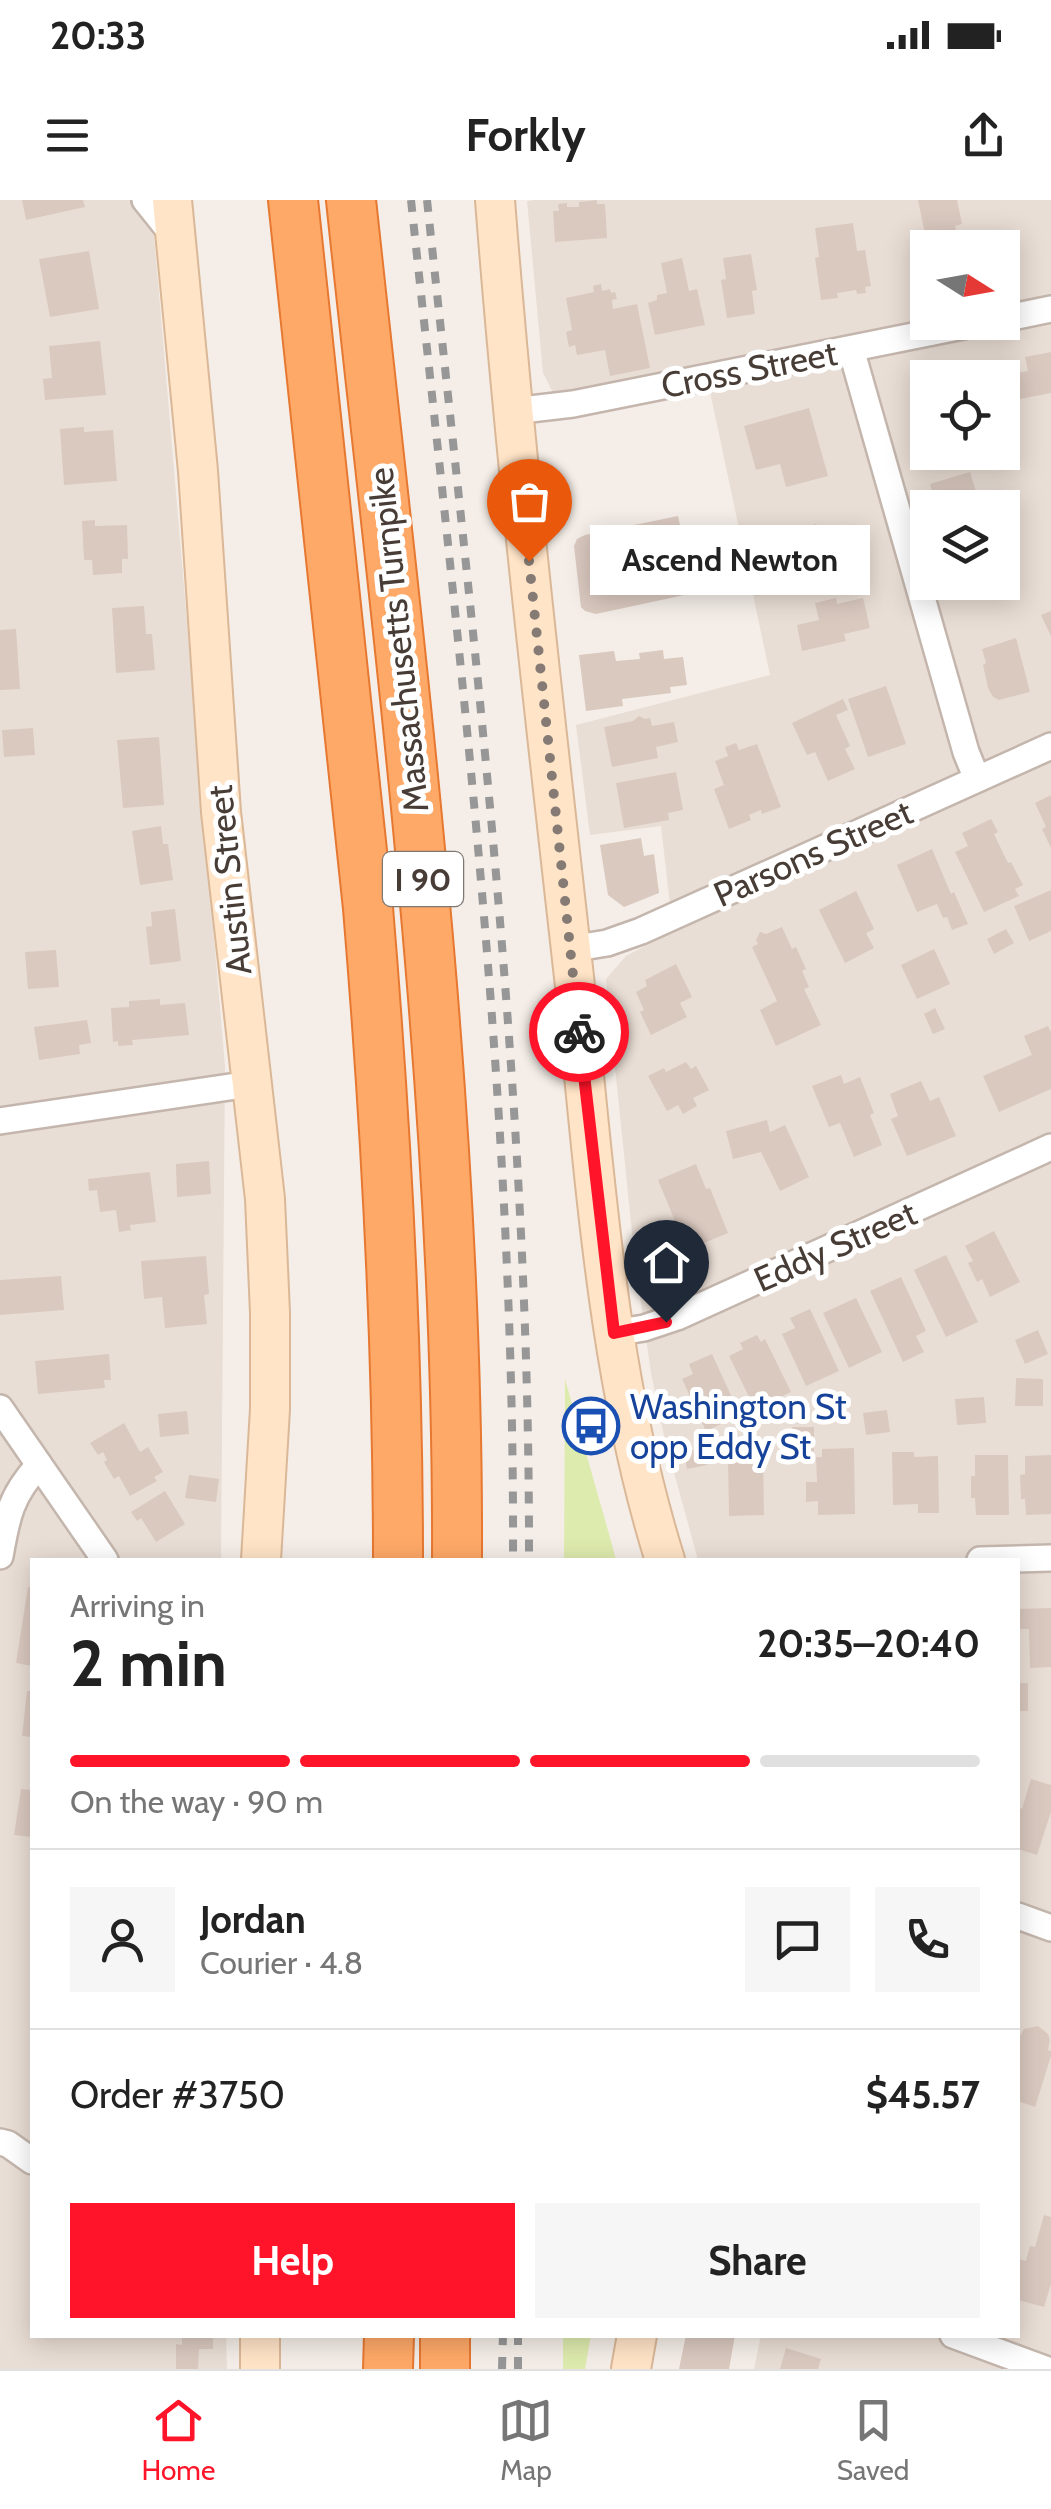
<!DOCTYPE html>
<html lang="en">
<head>
<meta charset="utf-8">
<style>
	body { margin:0; font-family:Cabin,sans-serif; background:#f6f6f6; color:#222; height:100vh; display:flex; flex-direction:column; font-size:38px; white-space:nowrap }
	* { box-sizing:border-box; margin:0 }
	p { font-size:32px; color:#767676 }
	.icon { flex:none; width:55px; height:55px; fill:none; stroke:currentColor; stroke-width:2; stroke-linecap:round; stroke-linejoin:round }
	.map { position:relative; flex:1; overflow:hidden }
	.drawer { position:absolute; left:30px; top:1358px; width:990px; height:780px; display:flex; flex-direction:column; background:#fff; border-radius:0px; box-shadow:0 5px 25px #0003 }
	.drawer>* { flex:none }
	.needle { width:65px; rotate:101deg }
	.controls { position:absolute; left:910px; top:30px; display:grid; gap:20px }
	.controls a { display:grid; place-items:center; width:110px; height:110px; border-radius:0px; background:#fff; box-shadow:0 5px 25px #0003; font-size:50px }
	.pin { position:absolute; display:grid; place-items:center; width:85px; height:85px; color:#fff; margin:-102px -42px; border-radius:50% 50% 50% 0; rotate:-45deg; box-shadow:0 0 10px #0007 }
	.pin .icon { rotate:45deg }
	.courier { position:absolute; display:grid; place-items:center; width:100px; height:100px; margin:-50px; border:8px solid #ff1429; border-radius:50%; background:#fff; color:#222; box-shadow:0 2px 12px #0007 }
	.bubble { position:absolute; height:70px; border-radius:0px; background:#fff; box-shadow:0 5px 25px #0003; font-size:32px; font-weight:800; line-height:70px; text-align:center }
	.overview em { font-style:normal; font-weight:800 }
	.overview div { display:flex; flex-direction:column-reverse }
	.overview { display:flex; align-items:center; justify-content:space-between; height:170px; padding:0 40px }
	h1 { font-size:65px; font-weight:800; line-height:75px }
	.bar { display:grid; grid-template-columns:repeat(4,1fr); gap:15px 10px; align-content:center; height:120px; padding:0 40px }
	.bar i { height:12px; border-radius:8px; background:#e0e0e0 }
	.bar .active { background:#ff1429 }
	.bar p { grid-column:span 4 }
	.line { display:flex; align-items:center; gap:25px; padding:0 40px; border-top:2px solid #e0e0e0 }
	.line div { flex:1 }
	.round { display:grid; place-items:center; flex:none; width:105px; height:105px; border-radius:0px; background:#f6f6f6 }
	.button { display:flex; gap:20px; margin-top:auto; padding:20px 40px }
	.button a { flex:1; height:115px; border-radius:0px; background:#ff1429; color:#fff; font-size:40px; font-weight:800; line-height:115px; text-align:center }
	.button a+a { background:#f6f6f6; color:#222 }
	.status { display:flex; justify-content:space-between; align-items:center; height:70px; padding:0 50px; background:#fff; direction:ltr }
	.status svg { height:28px; fill:currentColor }
	header { display:flex; justify-content:space-between; align-items:center; height:130px; padding:0 40px; background:#fff; font-size:45px; font-weight:800 }
	.tab-bar { display:flex; justify-content:space-around; align-items:center; height:140px; border-top:2px solid #e0e0e0; background:#fff; font-size:28px; color:#767676 }
	.tab-bar a { display:grid; justify-items:center; gap:5px }
	.tab-bar .active { color:#ff1429 }
	.map>svg:first-child { display:block }
	.residential { fill:#e9ded5; fill-rule:evenodd }
	.green { fill:#deebae }
	.building { fill:#dac9bf }
	.lines { fill:none; stroke-linecap:round; stroke-linejoin:round }
	.minor-casing { stroke:#c4b6ad; stroke-width:30 }
	.secondary-casing { stroke:#dab897; stroke-width:42 }
	.motorway-casing { stroke:#e67831; stroke-width:52 }
	.minor { stroke:#fff; stroke-width:25 }
	.secondary { stroke:#ffe4c7; stroke-width:38 }
	.motorway { stroke:#ffa968; stroke-width:48 }
	.rail { stroke:#979797; stroke-width:8; stroke-dasharray:12 12; stroke-linecap:butt }
	.done { stroke:#857b74; stroke-width:10; stroke-dasharray:0 18 }
	.route { stroke:#ff1429; stroke-width:12 }
	.labels { text-anchor:middle; dominant-baseline:central; stroke-width:10; stroke-linejoin:round; paint-order:stroke }
	.shield { fill:#fff; stroke:#7f7772; stroke-width:2.5 }
	.shield-label { font-size:32px; font-weight:bold; fill:#483d36 }
	.street-label { font-size:35px; fill:#483d36; stroke:#fff }
	.transit-label { font-size:35px; fill:#164399; stroke:#fff; text-anchor:start }
</style>
</head>
<body>
<div class="status"><b>20:33</b><svg viewBox="0 0 49 12"><path d="M0 12V9h3v3zM5 12V6h3v6zM10 12V3h3v9zM15 12V0h3v12zM26 1h20v11H26zM47 4h2v5h-2z"/></svg></div>
<header><svg class="icon" aria-label="menu" viewBox="0 0 24 24"><path d="M4 6h16M4 12h16M4 18h16"/></svg>Forkly<svg class="icon" aria-label="share" viewBox="0 0 24 24"><path d="M12 15V3M7 8l5-5 5 5M5 13v7h14v-7"/></svg></header>
<div class="map">
<svg width="1051" height="2169" viewBox="0 0 1051 2169">
	<rect width="100%" height="100%" fill="#f5eee8"/>
	<g class="residential">
		<polygon points="0,0 151,0 225,866 221,1360 32,1360 32,2135 226,2135 227,2169 0,2169"/>
		<path d="M534 0H1051V2169H754L761 2135H1018V1360H698L664 1236 651 1173 635 1062 606 779 626 756 673 731 661 626 590 635 576 525 770 475 709 187 566 218 543 173 527 1ZM928 48H1002V122H928ZM928 178H1002V252H928ZM928 308H1002V382H928Z"/>
	</g>
	<g class="green">
		<polygon points="565,1179 611,1341 616,1360 564,1360"/>
		<polygon points="563,2135 591,2135 585,2169 563,2169"/>
	</g>
	<g class="building">
		<polygon points="22,0 83,0 85,7 26,20"/>
		<polygon points="597,0 597,4 605,4 607,38 555,42 553,11 559,11 558,4 567,3 567,7 579,7 579,2"/>
		<polygon points="918,0 957,0 962,24 955,26 958,41 928,48"/>
		<polygon points="853,23 857,51 865,50 871,86 865,87 866,93 857,94 856,90 837,93 838,98 821,100 815,58 819,57 815,28"/>
		<polygon points="89,51 99,109 50,117 39,59"/>
		<polygon points="751,54 757,90 752,91 755,114 727,118 721,80 726,79 723,58"/>
		<polygon points="682,58 689,91 697,89 705,125 655,135 648,103 657,100 657,95 667,93 661,63"/>
		<polygon points="601,84 602,91 610,89 611,93 615,92 617,99 612,100 613,109 637,104 650,168 610,176 605,150 577,155 575,145 569,147 566,132 572,130 566,98 594,92 593,86"/>
		<polygon points="100,141 106,195 45,200 43,179 52,178 49,146"/>
		<polygon points="1051,152 1051,193 1004,202 1002,176 1028,171 1025,157"/>
		<polygon points="956,168 958,178 923,178 923,176"/>
		<polygon points="809,208 828,276 786,287 780,264 756,270 744,226"/>
		<polygon points="84,227 84,232 113,230 117,281 64,285 60,229"/>
		<polygon points="970,272 981,308 937,308 930,284"/>
		<polygon points="678,316 692,383 689,394 596,414 585,411 581,407 574,346 577,339 585,335"/>
		<polygon points="95,320 95,326 127,325 128,359 122,359 122,373 93,375 92,360 84,360 82,321"/>
		<polygon points="816,324 818,330 836,325 845,361 805,371 803,366 778,372 772,349 795,342 792,331"/>
		<polygon points="775,375 780,389 756,396 752,382"/>
		<polygon points="951,382 996,382 997,386 962,395 961,389 953,391"/>
		<polygon points="836,398 837,404 863,398 870,428 844,434 846,441 802,451 797,425 819,420 815,403"/>
		<polygon points="144,406 146,434 152,434 155,470 116,473 112,408"/>
		<polygon points="1051,411 1051,436 1041,415"/>
		<polygon points="16,429 20,489 0,490 0,430"/>
		<polygon points="1016,438 1030,492 999,500 993,497 988,488 983,465 986,463 982,449"/>
		<polygon points="663,450 664,459 683,457 687,485 670,487 671,493 622,499 623,506 586,511 579,455 614,451 616,461 640,459 639,453"/>
		<polygon points="886,486 906,544 868,557 848,499"/>
		<polygon points="843,499 848,510 836,515 850,546 845,549 855,569 828,581 815,552 807,555 792,523"/>
		<polygon points="639,516 645,519 650,518 652,526 674,522 678,542 656,547 658,558 612,567 604,527 633,521"/>
		<polygon points="33,528 35,555 4,557 2,530"/>
		<polygon points="159,537 164,605 123,608 117,540"/>
		<polygon points="736,543 739,550 757,544 781,607 762,614 761,610 749,615 751,620 729,629 714,589 724,585 715,561 728,556 725,547"/>
		<polygon points="676,572 683,610 668,613 669,620 624,628 616,583"/>
		<polygon points="1051,595 1051,648 1042,629 1046,627 1035,603"/>
		<polygon points="991,619 998,632 994,634 1008,663 1011,662 1023,685 1015,689 1019,696 984,712 955,652 968,646 962,633"/>
		<polygon points="161,626 163,644 168,644 173,680 140,685 132,631"/>
		<polygon points="641,638 644,656 654,654 659,693 624,707 608,695 600,645"/>
		<polygon points="932,649 951,694 954,692 968,724 952,730 947,717 943,718 937,704 917,712 897,665"/>
		<polygon points="1051,690 1051,731 1029,741 1014,706"/>
		<polygon points="856,691 874,729 866,733 874,748 845,763 819,710"/>
		<polygon points="175,709 181,761 150,765 146,727 152,726 151,712"/>
		<polygon points="782,727 792,749 796,747 806,769 802,771 809,787 804,789 821,825 776,846 760,810 777,801 752,747 758,744 756,740 760,732 766,734"/>
		<polygon points="1006,729 1014,743 994,754 987,739"/>
		<polygon points="934,749 950,784 917,799 901,765"/>
		<polygon points="56,750 59,787 28,789 25,752"/>
		<polygon points="676,764 692,797 680,803 687,817 651,835 640,812 644,810 636,792 647,786 645,780"/>
		<polygon points="160,799 160,805 185,803 189,835 132,840 133,845 118,846 118,841 113,842 111,808 129,807 129,801"/>
		<polygon points="935,808 945,829 933,834 924,814"/>
		<polygon points="87,820 91,843 79,845 80,854 39,860 34,827"/>
		<polygon points="1048,826 1051,832 1051,889 999,912 983,876 1032,855 1024,836"/>
		<polygon points="686,862 691,869 696,866 709,890 693,898 697,906 683,914 678,905 667,911 648,876 664,868 666,872"/>
		<polygon points="841,875 844,884 860,877 874,913 870,915 882,945 854,957 840,923 829,927 812,886"/>
		<polygon points="921,881 930,901 939,897 956,936 907,956 891,919 898,916 890,894"/>
		<polygon points="767,920 770,932 785,925 809,977 780,991 761,952 733,959 726,931"/>
		<polygon points="209,961 211,994 177,997 176,964"/>
		<polygon points="696,964 706,989 710,988 728,1033 687,1050 658,980"/>
		<polygon points="150,972 156,1022 130,1025 131,1030 119,1032 116,1010 100,1012 97,990 89,991 88,979"/>
		<polygon points="994,1031 1020,1082 990,1097 982,1079 977,1082 968,1063 973,1061 965,1046"/>
		<polygon points="946,1055 978,1122 946,1137 914,1070"/>
		<polygon points="206,1056 209,1094 204,1095 207,1124 165,1128 162,1097 144,1099 141,1061"/>
		<polygon points="61,1076 64,1110 0,1115 0,1080"/>
		<polygon points="901,1077 926,1131 916,1136 924,1152 903,1162 870,1091"/>
		<polygon points="856,1098 882,1152 849,1168 823,1113"/>
		<polygon points="810,1109 839,1171 806,1186 782,1134 795,1128 790,1118"/>
		<polygon points="1038,1130 1048,1154 1025,1164 1015,1140"/>
		<polygon points="757,1135 761,1142 765,1139 791,1192 755,1209 729,1156 743,1149 740,1143"/>
		<polygon points="109,1154 111,1180 104,1180 105,1188 38,1194 35,1161"/>
		<polygon points="712,1154 740,1215 706,1231 682,1179 693,1174 689,1164"/>
		<polygon points="1016,1178 1043,1179 1043,1206 1015,1206"/>
		<polygon points="984,1197 986,1223 957,1225 955,1199"/>
		<polygon points="887,1210 890,1232 866,1235 863,1213"/>
		<polygon points="187,1211 189,1234 160,1237 158,1214"/>
		<polygon points="124,1223 140,1252 148,1247 163,1272 154,1277 157,1281 130,1296 119,1276 114,1279 104,1262 107,1260 103,1252 98,1255 90,1243"/>
		<rect x="792" y="1227" width="22" height="24"/>
		<polygon points="703,1248 707,1265 687,1269 684,1252"/>
		<polygon points="737,1248 753,1248 754,1256 763,1256 764,1315 729,1316 728,1256 737,1256"/>
		<polygon points="854,1248 855,1314 818,1315 818,1301 806,1302 806,1282 817,1282 816,1257 822,1257 822,1249"/>
		<polygon points="892,1252 914,1252 914,1257 938,1256 939,1313 918,1313 918,1304 893,1305"/>
		<polygon points="975,1255 1008,1255 1009,1315 976,1315 975,1298 971,1298 971,1276 975,1276"/>
		<polygon points="1051,1255 1051,1314 1026,1315 1025,1299 1021,1299 1020,1275 1025,1274 1025,1256"/>
		<polygon points="189,1275 219,1279 216,1302 185,1298"/>
		<polygon points="165,1291 185,1324 156,1342 141,1318 137,1321 131,1312"/>
		<polygon points="28,1387 32,1388 32,1466 16,1463"/>
		<polygon points="1051,1408 1051,1467 1030,1468 1029,1429 1018,1429 1018,1409"/>
		<rect x="1018" y="1483" width="10" height="28"/>
		<polygon points="27,1491 32,1491 32,1537 22,1536"/>
		<polygon points="1031,1579 1051,1585 1051,1612 1037,1655 1018,1649 1018,1607 1022,1609"/>
		<polygon points="21,1589 32,1590 32,1637 14,1635"/>
		<polygon points="1038,1826 1048,1834 1050,1840 1048,1850 1051,1851 1051,1856 1035,1907 1018,1901 1018,1840 1024,1829"/>
		<polygon points="1044,2015 1051,2017 1051,2084 1044,2107 1018,2100 1018,2059 1026,2061 1030,2046 1035,2047"/>
		<polygon points="182,2135 213,2135 213,2149 199,2149 198,2169 176,2169 176,2144 182,2145"/>
		<polygon points="686,2135 735,2135 729,2169 679,2169"/>
		<polygon points="786,2148 821,2159 818,2169 780,2169"/>
	</g>
	<g class="lines">
		<g class="minor-casing">
			<g id="minor">
				<polyline points="145,0 173,35"/>
				<polyline points="1002,119 1051,109"/>
				<polyline points="851,149 966,552 977,579"/>
				<polyline points="513,211 573,204 983,122"/>
				<polyline points="570,749 607,743 641,731 1051,546"/>
				<polyline points="0,921 250,884"/>
				<polyline points="614,1133 644,1128 677,1117 1051,947"/>
				<polyline points="0,1208 105,1360"/>
				<path d="M0 1356C7 1316 11 1295 39 1265"/>
				<polyline points="980,1360 1051,1358"/>
				<polyline points="1018,1716 1051,1728"/>
				<polyline points="0,1942 8,1944 32,1961"/>
				<polyline points="953,2135 1045,2169"/>
			</g>
		</g>
		<g class="secondary-casing">
			<g id="secondary">
				<polyline points="172,0 198,271 221,612 265,999 270,1113 270,1209 261,1360"/>
				<path d="M495 0C515 259 545 518 574 777 595 972 606 1172 665 1360"/>
				<polyline points="260,2169 260,2135"/>
				<polyline points="631,2169 637,2135"/>
			</g>
		</g>
		<g class="motorway-casing">
			<g id="motorway">
				<path d="M293 0 368 708C386 925 398 1142 398 1360"/>
				<path d="M351 0C399 452 459 905 457 1360"/>
				<polyline points="388,2169 389,2135"/>
				<polyline points="445,2169 445,2135"/>
			</g>
		</g>
		<use href="#minor" class="minor"/>
		<use href="#secondary" class="secondary"/>
		<use href="#motorway" class="motorway"/>
		<g class="rail">
			<path d="M411 0C459 452 515 904 513 1360"/>
			<path d="M427 0C475 452 530 904 529 1360"/>
			<polyline points="502,2169 503,2135"/>
			<polyline points="518,2169 518,2135"/>
		</g>
	</g>
	<g class="lines">
		<polyline class="done" points="529,361 579,832"/>
		<polyline class="route" points="579,832 614,1133 666,1122"/>
	</g>
	<defs>
		<g id="bus-ring" transform="scale(2.875)"><circle r="9.5" fill="#fff" stroke="#1a4fb4" stroke-width="1.5"/><path d="M-5-6H5V4H4V6H2V4H-2V6H-4V4H-5ZM-3.5-4V0h7V-4ZM-3.5 1.2v1.5H-2V1.2ZM2 1.2v1.5H3.5V1.2Z" fill="#1a4fb4"/></g>
	</defs>
	<g fill-rule="evenodd">
		<use href="#bus-ring" x="591" y="1226"/>
	</g>
	<g class="labels">
		<rect class="shield" x="383" y="652" width="80" height="54" rx="8"/>
		<g class="shield-label">
			<text x="423" y="679">I 90</text>
		</g>
		<g class="street-label">
			<text transform="translate(749 169) rotate(-11)">Cross Street</text>
			<text transform="translate(398 440) rotate(-96)">Massachusetts Turnpike</text>
			<text transform="translate(813 653) rotate(-24)">Parsons Street</text>
			<text transform="translate(229 680) rotate(-96)">Austin Street</text>
			<text transform="translate(835 1046) rotate(-24)">Eddy Street</text>
		</g>
		<g class="transit-label">
			<text x="630" y="1206">Washington St<tspan x="630" dy="40">opp Eddy St</tspan></text>
		</g>
	</g>
</svg>
<div class="controls">
<a><svg class="needle" viewBox="-14 -14 28 28"><path d="M0-13l5 13h-10z" fill="#e53935"/><path d="M0 13l5-13h-10z" fill="#767676"/></svg></a>
<a><svg class="icon" aria-label="locate" viewBox="0 0 24 24"><circle cx="12" cy="12" r="6"/><path d="M12 2v4M12 18v4M2 12h4M18 12h4"/></svg></a>
<a><svg class="icon" aria-label="layers" viewBox="0 0 24 24"><path d="M12 4l9 5-9 5-9-5zM3 14l9 5 9-5"/></svg></a>
</div>
<div class="pin" style="left:529px;top:361px;background:#ea580c"><svg class="icon" aria-label="bag" viewBox="0 0 24 24"><path d="M5 8h14l-1 12H6zM9 8a3 3 0 0 1 6 0"/></svg></div>
<div class="pin" style="left:666px;top:1122px;background:#1f2937"><svg class="icon" aria-label="home" viewBox="0 0 24 24"><path d="M3 11l9-7 9 7M6 9v11h12V9"/></svg></div>
<div class="courier" style="left:579px;top:832px"><svg class="icon" aria-label="bike" viewBox="0 0 24 24"><circle cx="6" cy="16" r="4"/><circle cx="18" cy="16" r="4"/><path d="M6 16l4-8h5l3 8M10 8l3 8H6M13 5h3"/></svg></div>
<div class="bubble" style="left:590px;top:325px;width:280px">Ascend Newton</div>
<section class="drawer">
<div class="overview"><div><h1>2 min</h1><p>Arriving in</p></div><em>20:35–20:40</em></div>
<div class="bar"><i class="active"></i><i class="active"></i><i class="active"></i><i></i><p>On the way · 90 m</p></div>
<div class="line" style="height:180px"><a class="round"><svg class="icon" aria-label="person" viewBox="0 0 24 24"><circle cx="12" cy="8" r="4"/><path d="M4 21q1-7 8-7t8 7"/></svg></a><div><b>Jordan</b><p>Courier · 4.8</p></div><a class="round"><svg class="icon" aria-label="chat" viewBox="0 0 24 24"><path d="M4 5h16v11H9l-5 4z"/></svg></a><a class="round"><svg class="icon" aria-label="phone" viewBox="0 0 24 24"><path d="M5 4h4l2 5-3 2q2 4 5 5l2-3 5 2v4C11 20 4 13 5 4z"/></svg></a></div>
<div class="line" style="height:130px"><div>Order #3750</div><b>$45.57</b></div>
<div class="button"><a>Help</a><a>Share</a></div>
</section>
</div>
<nav class="tab-bar">
<a class="active"><svg class="icon" aria-label="home" viewBox="0 0 24 24"><path d="M3 11l9-7 9 7M6 9v11h12V9"/></svg>Home</a>
<a><svg class="icon" aria-label="map" viewBox="0 0 24 24"><path d="M3 6l6-2 6 2 6-2v14l-6 2-6-2-6 2zM9 4v14M15 6v14"/></svg>Map</a>
<a><svg class="icon" aria-label="saved" viewBox="0 0 24 24"><path d="M7 4h10v16l-5-4-5 4z"/></svg>Saved</a>
</nav>
</body>
</html>
